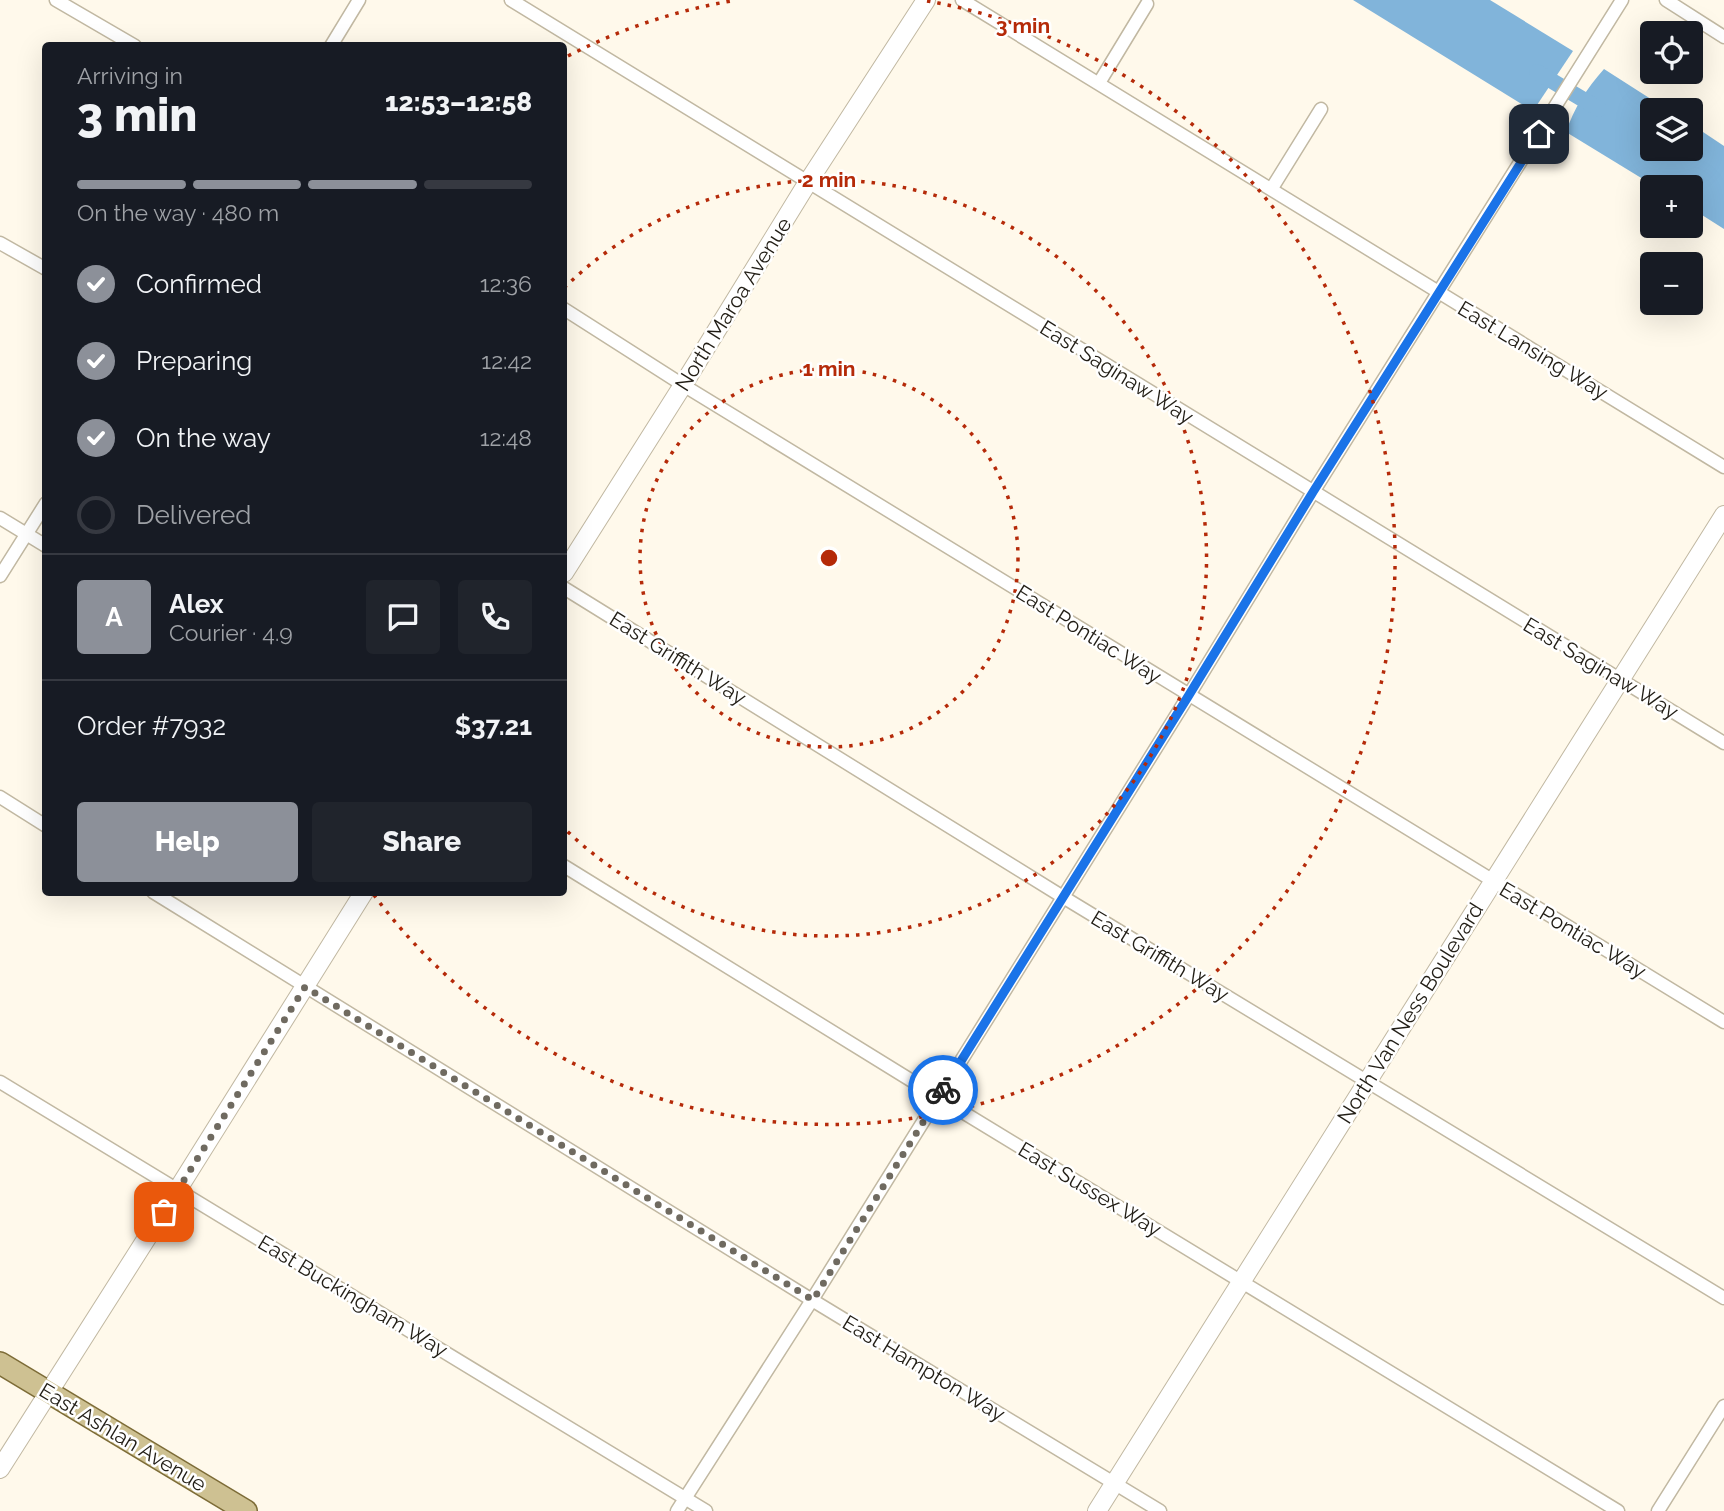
<!DOCTYPE html>
<html lang="en">
<head>
<meta charset="utf-8">
<style>
	body { margin:0; font-family:Raleway,sans-serif; background:#20242c; color:#f1f3f6; height:100vh; display:flex; flex-direction:column; font-size:26px; white-space:nowrap }
	* { box-sizing:border-box; margin:0 }
	p { font-size:23px; color:#9ea1a6 }
	.icon { flex:none; width:38px; height:38px; fill:none; stroke:currentColor; stroke-width:2; stroke-linecap:round; stroke-linejoin:round }
	.map { position:relative; flex:1; overflow:hidden }
	.drawer { position:absolute; left:42px; top:42px; width:525px; height:854px; display:flex; flex-direction:column; background:#171b24; border-radius:7px; box-shadow:0 7px 28px #0002 }
	.drawer>* { flex:none }
	.tools { position:absolute; left:1640px; top:21px; display:grid; gap:14px }
	.tools a { display:grid; place-items:center; width:63px; height:63px; border-radius:7px; background:#171b24; box-shadow:0 7px 28px #0002; font-size:35px }
	.pin { position:absolute; display:grid; place-items:center; width:60px; height:60px; color:#fff; margin:-30px; border-radius:14px; box-shadow:0 4px 10px #0006 }
	.courier { position:absolute; display:grid; place-items:center; width:70px; height:70px; margin:-35px; border:5px solid #1a73e8; border-radius:50%; background:#fff; color:#222; box-shadow:0 2px 9px #0007 }
	.head em { font-style:normal; font-weight:800 }
	.head div { display:flex; flex-direction:column-reverse }
	.head { display:flex; align-items:center; justify-content:space-between; height:119px; padding:0 35px }
	h1 { font-size:46px; font-weight:800; line-height:52px }
	.bar { display:grid; grid-template-columns:repeat(4,1fr); gap:10px 7px; align-content:center; height:84px; padding:0 35px }
	.bar i { height:9px; border-radius:5px; background:#363941 }
	.bar .selected { background:#8c9099 }
	.bar p { grid-column:span 4 }
	.line { display:flex; align-items:center; gap:18px; padding:0 35px; border-top:2px solid #363941 }
	.line div { flex:1 }
	.round { display:grid; place-items:center; flex:none; width:74px; height:74px; border-radius:7px; background:#20242c }
	ol { padding:0 35px; list-style:none }
	li { display:flex; align-items:center; gap:21px; height:77px }
	li p { margin-inline-start:auto }
	li .icon { padding:7px; border-radius:50%; background:#8c9099; color:#fff; stroke-width:4 }
	li:last-child { color:#9ea1a6 }
	li i { width:38px; height:38px; border:4px solid #363941; border-radius:50% }
	.action { display:flex; gap:14px; margin-top:auto; padding:14px 35px }
	.action a { flex:1; height:80px; border-radius:7px; background:#8c9099; color:#fff; font-size:28px; font-weight:800; line-height:80px; text-align:center }
	.action a+a { background:#20242c; color:#f1f3f6 }
	.map>svg:first-child { display:block }
	.water { fill:#81b4da }
	.lines { fill:none; stroke-linecap:round; stroke-linejoin:round }
	.canal { stroke:#81b4da; stroke-width:16 }
	.street-casing { stroke:#c1b8a2; stroke-width:15 }
	.secondary-casing { stroke:#c1b8a2; stroke-width:20 }
	.primary-casing { stroke:#7d6c37; stroke-width:24 }
	.street { stroke:#fff; stroke-width:12 }
	.secondary { stroke:#fff; stroke-width:18 }
	.primary { stroke:#cec192; stroke-width:21 }
	.done { stroke:#6f6a60; stroke-width:7; stroke-dasharray:0 12.6 }
	.route { stroke:#1a73e8; stroke-width:9 }
	.ring { fill:none; stroke:#b52a09; stroke-width:3.5; stroke-dasharray:3.5 7 }
	.labels { text-anchor:middle; dominant-baseline:central; stroke-width:5; stroke-linejoin:round; paint-order:stroke }
	.street-label { font-size:21px; fill:#211d15; stroke:#fff }
	.centre { fill:#b52a09; stroke:#fff; stroke-width:3.5 }
	.ring-label { font-size:21px; text-anchor:middle; font-weight:bold; fill:#b52a09; stroke:#fff; stroke-width:5; stroke-linejoin:round; paint-order:stroke }
</style>
</head>
<body>
<div class="map">
<svg width="1724" height="1511" viewBox="0 0 1724 1511">
	<rect width="100%" height="100%" fill="#fff9eb"/>
	<g class="water">
		<polygon points="1353,0 1490,0 1573,51 1533,111"/>
		<path d="M1604 69 1668 110H1652V149H1690L1691 124 1724 146V229L1691 208 1690 187H1656L1566 132C1574 108 1587 88 1604 69Z"/>
	</g>
	<g class="lines">
		<polyline class="canal" points="1537,72 1599,109"/>
		<g class="street-casing">
			<g id="street">
				<polyline points="56,0 135,46"/>
				<polyline points="511,0 1724,743"/>
				<polyline points="962,0 1724,467"/>
				<polyline points="1666,0 1724,37"/>
				<polyline points="331,46 359,0"/>
				<polyline points="1099,83 1147,4"/>
				<polyline points="1272,188 1321,109"/>
				<polyline points="0,243 46,269"/>
				<polyline points="564,309 683,385 1724,1022"/>
				<polyline points="0,518 46,546"/>
				<polyline points="0,576 46,503"/>
				<polyline points="564,588 1063,897 1724,1298"/>
				<polyline points="0,797 46,826"/>
				<polyline points="564,866 938,1097 1618,1511"/>
				<polyline points="153,892 812,1300 1160,1511"/>
				<polyline points="0,1082 706,1511"/>
				<polyline points="677,1511 812,1300 1189,695 1313,492 1622,0"/>
				<polyline points="1658,1511 1724,1406"/>
			</g>
		</g>
		<g class="secondary-casing">
			<g id="secondary">
				<polyline points="564,573 683,385 808,182 926,0"/>
				<polyline points="0,1469 178,1189 364,892"/>
				<polyline points="1097,1511 1724,515"/>
			</g>
		</g>
		<g class="primary-casing">
			<polyline id="primary" points="0,1363 246,1511"/>
		</g>
		<use href="#street" class="street"/>
		<use href="#secondary" class="secondary"/>
		<use href="#primary" class="primary"/>
	</g>
	<g class="lines">
		<polyline class="done" points="164,1212 305,987 813,1300 943,1090"/>
		<polyline class="route" points="943,1090 1189,695 1313,492 1539,134"/>
	</g>
	<g class="ring">
		<circle cx="829" cy="558" r="189"/>
		<path d="M564 288A378 378 0 1 1 564 828"/>
		<path d="M568 56A566 566 0 0 1 731 1M927 1A566 566 0 1 1 374 895"/>
	</g>
	<g class="labels">
		<g class="street-label">
			<text transform="translate(733 304) rotate(-58)">North Maroa Avenue</text>
			<text transform="translate(1533 350) rotate(31)">East Lansing Way</text>
			<text transform="translate(1117 372) rotate(32)">East Saginaw Way</text>
			<text transform="translate(1089 634) rotate(32)">East Pontiac Way</text>
			<text transform="translate(678 658) rotate(32)">East Griffith Way</text>
			<text transform="translate(1601 668) rotate(31)">East Saginaw Way</text>
			<text transform="translate(1573 930) rotate(31)">East Pontiac Way</text>
			<text transform="translate(1160 956) rotate(31)">East Griffith Way</text>
			<text transform="translate(1410 1013) rotate(-58)">North Van Ness Boulevard</text>
			<text transform="translate(1090 1189) rotate(31)">East Sussex Way</text>
			<text transform="translate(353 1296) rotate(31)">East Buckingham Way</text>
			<text transform="translate(924 1368) rotate(31)">East Hampton Way</text>
			<text transform="translate(123 1437) rotate(31)">East Ashlan Avenue</text>
		</g>
	</g>
	<circle cx="829" cy="558" r="10" class="centre"/>
	<g class="ring-label">
		<text x="1023" y="33">3 min</text>
		<text x="829" y="187">2 min</text>
		<text x="829" y="376">1 min</text>
	</g>
</svg>
<div class="tools">
<a><svg class="icon" aria-label="locate" viewBox="0 0 24 24"><circle cx="12" cy="12" r="6"/><path d="M12 2v4M12 18v4M2 12h4M18 12h4"/></svg></a>
<a><svg class="icon" aria-label="layers" viewBox="0 0 24 24"><path d="M12 4l9 5-9 5-9-5zM3 14l9 5 9-5"/></svg></a>
<a>+</a>
<a>−</a>
</div>
<div class="pin" style="left:164px;top:1212px;background:#ea580c"><svg class="icon" aria-label="bag" viewBox="0 0 24 24"><path d="M5 8h14l-1 12H6zM9 8a3 3 0 0 1 6 0"/></svg></div>
<div class="pin" style="left:1539px;top:134px;background:#1f2937"><svg class="icon" aria-label="home" viewBox="0 0 24 24"><path d="M3 11l9-7 9 7M6 9v11h12V9"/></svg></div>
<div class="courier" style="left:943px;top:1090px"><svg class="icon" aria-label="bike" viewBox="0 0 24 24"><circle cx="6" cy="16" r="4"/><circle cx="18" cy="16" r="4"/><path d="M6 16l4-8h5l3 8M10 8l3 8H6M13 5h3"/></svg></div>
<section class="drawer">
<div class="head"><div><h1>3 min</h1><p>Arriving in</p></div><em>12:53–12:58</em></div>
<div class="bar"><i class="selected"></i><i class="selected"></i><i class="selected"></i><i></i><p>On the way · 480 m</p></div>
<ol>
<li><svg class="icon" aria-label="check" viewBox="0 0 24 24"><path d="M5 12l5 5 9-10"/></svg>Confirmed<p>12:36</p></li>
<li><svg class="icon" aria-label="check" viewBox="0 0 24 24"><path d="M5 12l5 5 9-10"/></svg>Preparing<p>12:42</p></li>
<li><svg class="icon" aria-label="check" viewBox="0 0 24 24"><path d="M5 12l5 5 9-10"/></svg>On the way<p>12:48</p></li>
<li><i></i>Delivered</li>
</ol>
<div class="line" style="height:126px"><b class="round" style="background:#8c9099;color:#fff">A</b><div><b>Alex</b><p>Courier · 4.9</p></div><a class="round"><svg class="icon" aria-label="chat" viewBox="0 0 24 24"><path d="M4 5h16v11H9l-5 4z"/></svg></a><a class="round"><svg class="icon" aria-label="phone" viewBox="0 0 24 24"><path d="M5 4h4l2 5-3 2q2 4 5 5l2-3 5 2v4C11 20 4 13 5 4z"/></svg></a></div>
<div class="line" style="height:91px"><div>Order #7932</div><b>$37.21</b></div>
<div class="action"><a>Help</a><a>Share</a></div>
</section>
</div>
</body>
</html>
